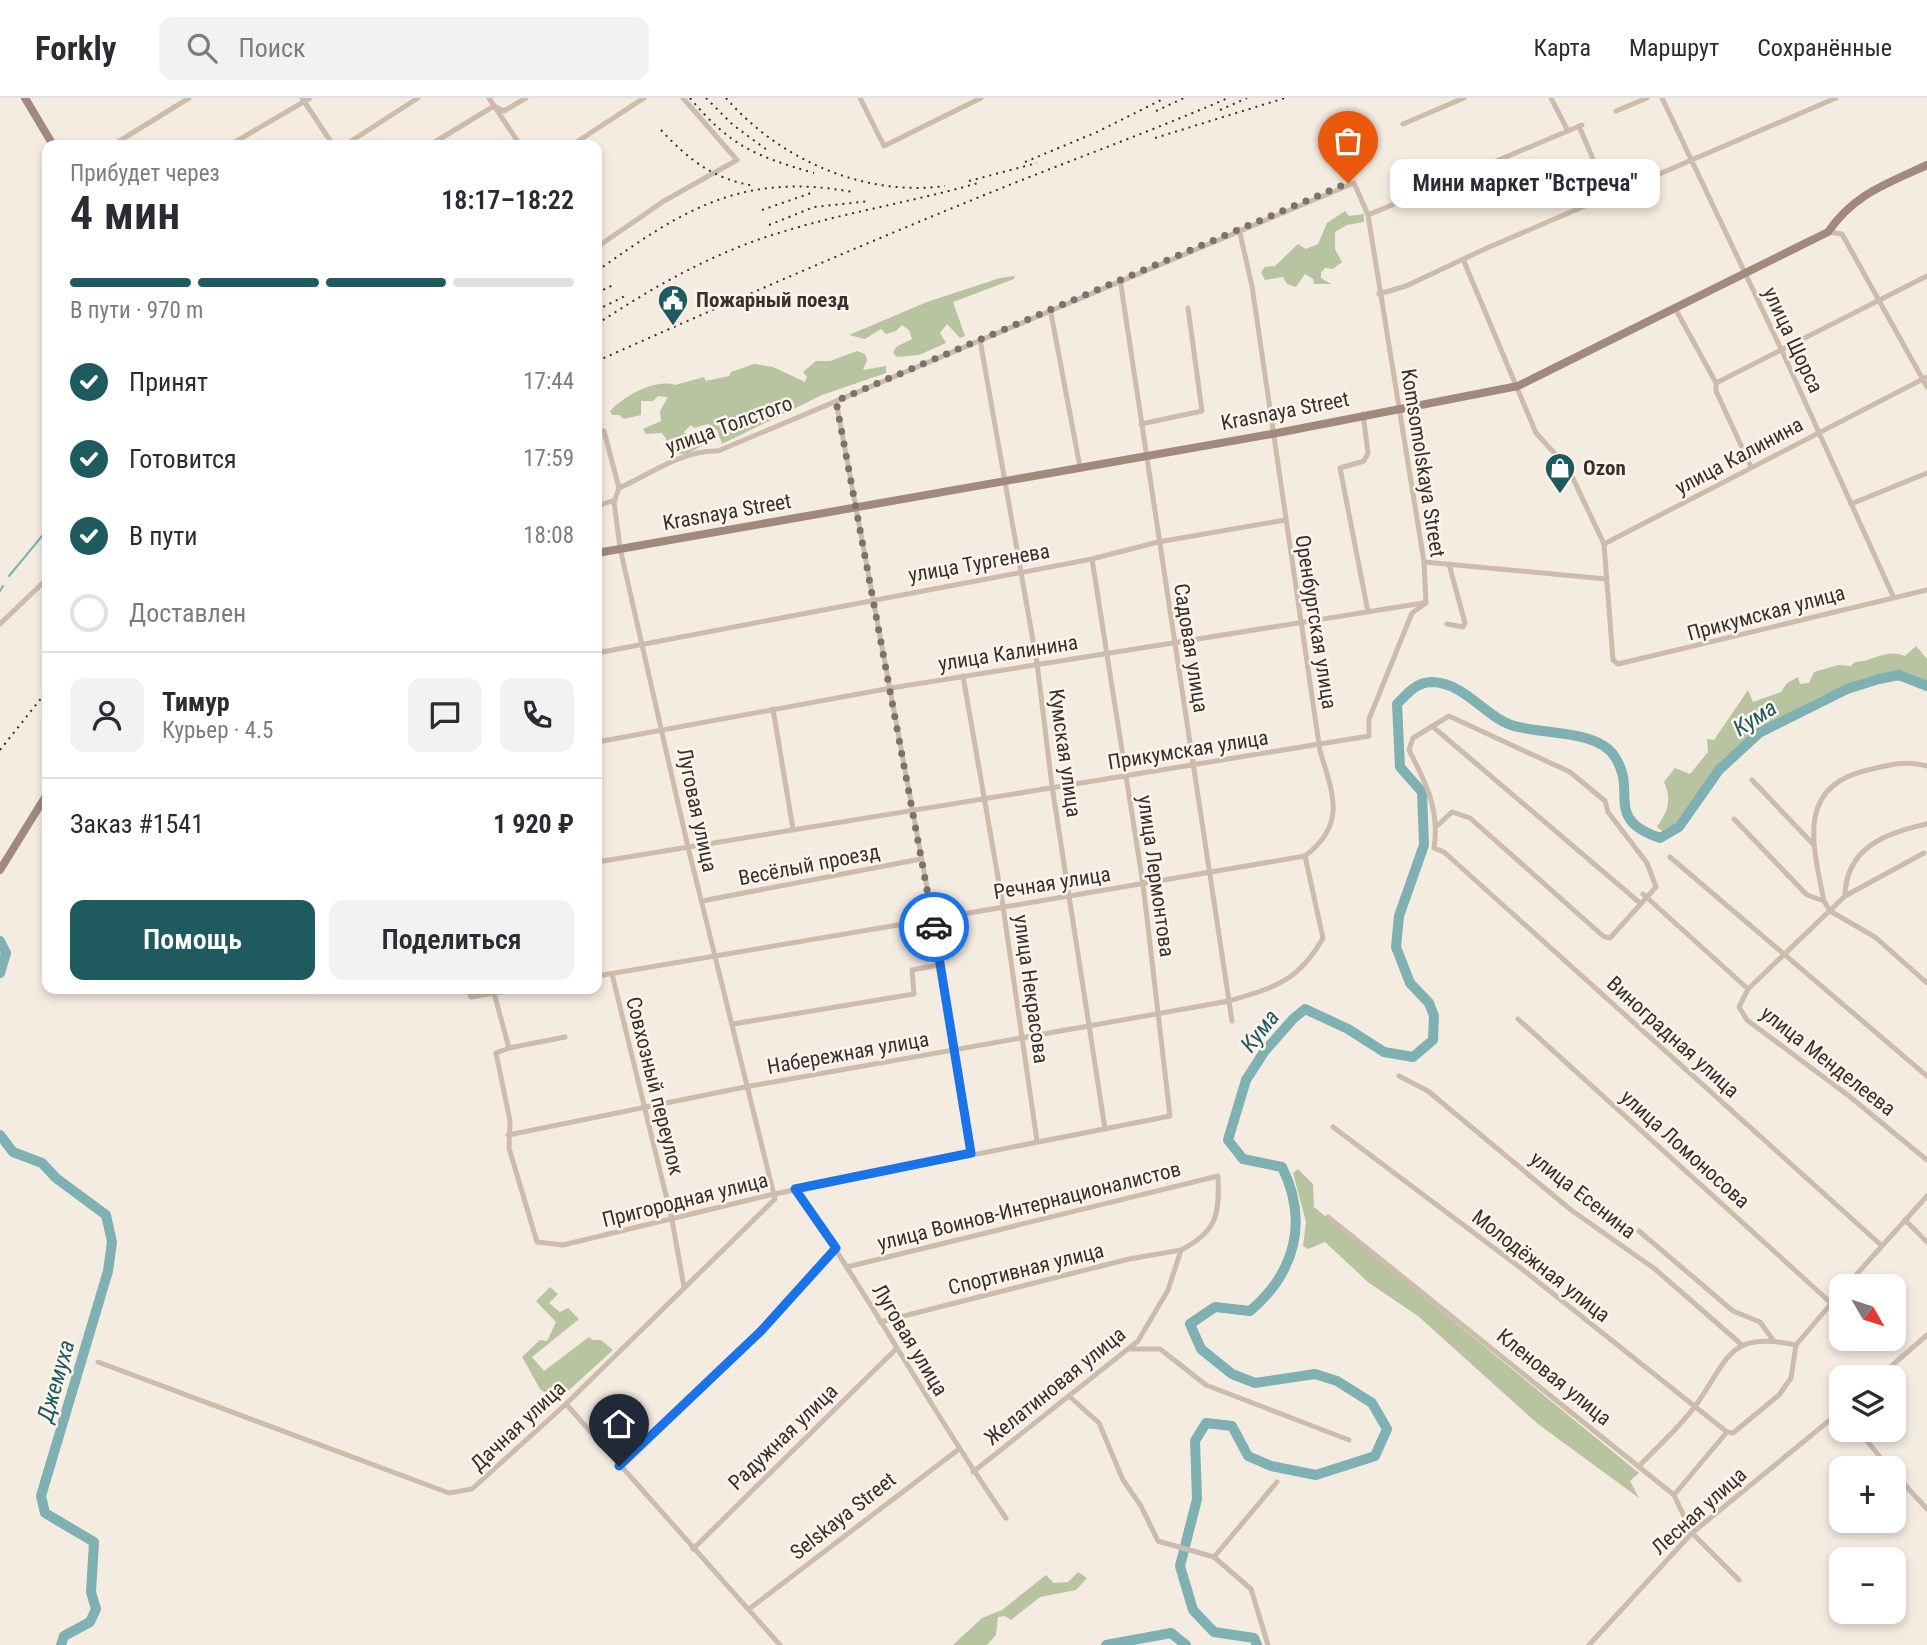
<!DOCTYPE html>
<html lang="ru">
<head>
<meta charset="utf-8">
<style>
	body { margin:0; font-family:"Roboto Condensed",sans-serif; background:#f2f2f3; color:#2b2b33; height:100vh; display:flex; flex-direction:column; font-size:26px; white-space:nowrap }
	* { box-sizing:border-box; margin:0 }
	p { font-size:23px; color:#7c7c81 }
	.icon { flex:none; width:38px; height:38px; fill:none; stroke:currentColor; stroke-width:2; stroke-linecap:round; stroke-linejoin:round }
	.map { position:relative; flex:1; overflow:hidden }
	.side { position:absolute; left:42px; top:42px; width:560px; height:854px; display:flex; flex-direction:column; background:#fff; border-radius:14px; box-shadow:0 4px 10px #0003 }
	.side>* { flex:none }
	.needle { width:46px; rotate:129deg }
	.tools { position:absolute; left:1829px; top:1176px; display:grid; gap:14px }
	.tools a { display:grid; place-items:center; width:77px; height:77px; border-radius:14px; background:#fff; box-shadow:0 4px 10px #0003; font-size:35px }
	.pin { position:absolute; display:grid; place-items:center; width:60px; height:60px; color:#fff; margin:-72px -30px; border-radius:50% 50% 50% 0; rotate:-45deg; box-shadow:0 0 7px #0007 }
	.pin .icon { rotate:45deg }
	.courier { position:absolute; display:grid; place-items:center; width:70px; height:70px; margin:-35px; border:5px solid #1a73e8; border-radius:50%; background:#fff; color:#222; box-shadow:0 2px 9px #0007 }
	.bubble { position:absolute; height:49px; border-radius:14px; background:#fff; box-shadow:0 4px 10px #0003; font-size:23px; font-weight:600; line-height:49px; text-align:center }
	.headline em { font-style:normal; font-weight:600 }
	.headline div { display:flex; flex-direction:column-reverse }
	.headline { display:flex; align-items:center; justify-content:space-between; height:119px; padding:0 28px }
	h1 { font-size:46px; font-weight:600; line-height:52px }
	.bar { display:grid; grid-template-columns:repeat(4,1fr); gap:10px 7px; align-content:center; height:84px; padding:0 28px }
	.bar i { height:9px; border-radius:5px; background:#e1e1e2 }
	.bar .selected { background:#1f5a5e }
	.bar p { grid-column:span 4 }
	.line { display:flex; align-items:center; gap:18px; padding:0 28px; border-top:2px solid #e1e1e2 }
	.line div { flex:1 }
	.round { display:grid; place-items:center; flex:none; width:74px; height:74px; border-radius:14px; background:#f2f2f3 }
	ol { padding:0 28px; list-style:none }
	li { display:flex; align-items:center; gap:21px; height:77px }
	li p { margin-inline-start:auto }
	li .icon { padding:7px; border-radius:50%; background:#1f5a5e; color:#fff; stroke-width:4 }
	li:last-child { color:#7c7c81 }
	li i { width:38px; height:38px; border:4px solid #e1e1e2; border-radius:50% }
	.button { display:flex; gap:14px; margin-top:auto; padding:14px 28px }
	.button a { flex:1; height:80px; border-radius:14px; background:#1f5a5e; color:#fff; font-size:28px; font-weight:600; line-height:80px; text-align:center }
	.button a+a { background:#f2f2f3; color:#2b2b33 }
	header { display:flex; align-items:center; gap:42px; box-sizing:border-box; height:98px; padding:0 35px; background:#fff; border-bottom:2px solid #e1e1e2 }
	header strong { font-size:33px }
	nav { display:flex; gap:38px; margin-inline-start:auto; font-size:24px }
	.search { width:490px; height:63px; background:#f2f2f3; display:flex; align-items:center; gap:18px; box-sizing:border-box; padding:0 24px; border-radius:14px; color:#7c7c81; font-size:26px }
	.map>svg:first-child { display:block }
	.green { fill:#b8c4a0 }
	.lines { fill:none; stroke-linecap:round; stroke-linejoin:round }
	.stream { stroke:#7fb0b2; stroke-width:2 }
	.river { stroke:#7fb0b2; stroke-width:10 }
	.street { stroke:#cdbbac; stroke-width:5 }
	.secondary { stroke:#a18a7d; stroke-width:8 }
	.rail { stroke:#3b302b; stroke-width:2; stroke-dasharray:2 5; stroke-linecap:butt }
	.done { stroke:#7c716b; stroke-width:7; stroke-dasharray:0 12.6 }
	.route { stroke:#1a73e8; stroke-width:9 }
	.labels { text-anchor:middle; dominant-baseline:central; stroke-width:5; stroke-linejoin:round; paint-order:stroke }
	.poi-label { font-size:21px; font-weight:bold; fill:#3b302b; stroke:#fbf5ee; text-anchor:start }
	.street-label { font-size:21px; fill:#3b302b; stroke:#fbf5ee }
	.water-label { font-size:23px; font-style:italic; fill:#1f5a5e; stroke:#fbf5ee }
</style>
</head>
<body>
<header>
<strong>Forkly</strong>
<div class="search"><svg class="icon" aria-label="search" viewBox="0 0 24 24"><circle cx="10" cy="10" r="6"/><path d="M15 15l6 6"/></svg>Поиск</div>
<nav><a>Карта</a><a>Маршрут</a><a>Сохранённые</a></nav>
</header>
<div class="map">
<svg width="1927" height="1547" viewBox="0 0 1927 1547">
	<rect width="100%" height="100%" fill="#f4ebe1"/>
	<g class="green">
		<polygon points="1345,113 1349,118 1364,116 1364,124 1347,127 1335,134 1335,151 1342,164 1333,171 1325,170 1321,175 1321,180 1331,186 1314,186 1313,181 1305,176 1296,189 1287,186 1283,179 1265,182 1261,174 1265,169 1275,168 1298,146 1306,151 1318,146 1327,125"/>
		<polygon points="1015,178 1014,181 953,204 965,238 960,240 947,226 940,235 946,245 919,257 897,259 893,255 896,249 912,241 909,232 902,227 896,233 886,236 881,231 865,241 849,237 927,204 1000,180"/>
		<path d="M857 253 865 256 867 262 863 272 886 268V275L822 297 722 346 717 332 708 326 694 330 691 327 684 334 690 339H698L703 347 687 356H676L662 335 646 336 643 331 661 323 660 313 668 299 658 298 653 303H641V317L624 321 619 317H612L610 313C623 299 655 280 675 287L704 279 706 283 729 278 731 274 754 266 773 269 805 284 807 279 803 274 816 263H830Z"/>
		<path d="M1916 548 1927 561V583C1918 580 1906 573 1896 574 1845 577 1753 632 1718 669 1698 690 1689 720 1664 734L1657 729C1668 714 1672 701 1664 684L1675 670 1690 676 1708 654 1707 641 1714 642 1748 592 1753 604 1781 594 1787 585 1798 579 1800 586 1809 585 1814 574 1838 567 1851 568 1855 564C1874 563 1887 550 1905 558Z"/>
		<polygon points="1298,1071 1313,1086 1314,1109 1639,1375 1630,1383 1639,1400 1538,1326 1418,1218 1369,1185 1325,1144 1308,1151 1303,1148 1306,1124 1293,1075"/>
		<polygon points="550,1189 558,1196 549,1205 560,1214 568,1210 579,1221 532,1259 544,1273 589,1239 593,1242 601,1242 613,1252 569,1292 548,1297 540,1291 522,1259 540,1242 547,1243 556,1224 536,1203"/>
		<polygon points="1078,1474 1087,1480 1076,1492 1040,1499 1011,1522 1005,1518 998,1519 996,1537 987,1547 953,1547 982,1520 1002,1512 1046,1477 1054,1485 1068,1484"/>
	</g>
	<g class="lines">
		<g class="stream">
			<polyline points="9,478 47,432"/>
			<polyline points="0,493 3,488"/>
		</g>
		<g class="river">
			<polyline points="0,843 6,855 0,875"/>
			<polyline points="0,1037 13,1054 42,1065 56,1080 106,1117 112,1144 108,1173 41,1398 45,1415 94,1444 91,1494 96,1511 90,1524 64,1538 61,1547"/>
			<polyline points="1106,1547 1171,1535 1186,1547"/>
			<path d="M1257 1547 1254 1540 1214 1534 1193 1512 1180 1468 1197 1401 1195 1343 1206 1325 1232 1328 1248 1358 1271 1368 1316 1377 1375 1358 1387 1331 1372 1305 1337 1283 1315 1276 1255 1285 1232 1276 1201 1251 1190 1226 1215 1209 1250 1213C1295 1175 1309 1123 1282 1069L1243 1061 1228 1042 1246 982 1264 954 1293 921 1305 911 1348 931 1384 954 1413 959 1433 942 1434 918 1429 905 1410 885 1396 849 1399 818 1424 747 1422 694 1400 669 1397 606C1407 596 1416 584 1432 584 1465 585 1483 617 1511 627 1541 637 1598 631 1615 659 1638 694 1603 721 1660 740L1679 729 1719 672 1759 635 1847 591 1879 581 1899 577 1927 588"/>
		</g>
		<g class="street">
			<polyline points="302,0 333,47"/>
			<polyline points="489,0 520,47"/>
			<polyline points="860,0 884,48 981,0"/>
			<polyline points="1551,0 1568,33"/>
			<polyline points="1662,0 1782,253 1893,498"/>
			<polyline points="1616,13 1647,0"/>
			<polyline points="1403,26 1464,0"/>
			<polyline points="1579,28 1609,99"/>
			<polyline points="113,47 189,0"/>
			<polyline points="230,47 310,0"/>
			<polyline points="345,47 418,0"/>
			<polyline points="430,47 494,8 504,13 526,0"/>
			<polyline points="572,47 644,0"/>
			<polyline points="1368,117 1582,27"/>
			<polyline points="1828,134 1842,136 1927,289"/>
			<polyline points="597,149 664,103 737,62 683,0"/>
			<polyline points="1463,161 1536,335 1568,370 1604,446 1613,562 1618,566 1927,492"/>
			<polyline points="1120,181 1232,923"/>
			<polyline points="1379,196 1406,188 1487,150 1836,0"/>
			<polyline points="1050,210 1080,369"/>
			<polyline points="1675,210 1716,285 1716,293 1751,369"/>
			<polyline points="980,242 1037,565 1052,688 1105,1031"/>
			<polyline points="1716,285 1927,178"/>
			<polyline points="836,303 933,821 971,1055"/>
			<polyline points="1363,316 1368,355 1364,363 1340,370 1368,514"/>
			<polyline points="1141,326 1202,313 1188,210"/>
			<polyline points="1851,406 1927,375"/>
			<polyline points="597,408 615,402"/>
			<polyline points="1604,446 1927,279"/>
			<polyline points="1424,464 1606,481"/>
			<polyline points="0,526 47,481"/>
			<polyline points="1447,526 1463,529 1465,525 1449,466"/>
			<polyline points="597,555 1092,461 1158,444 1285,422"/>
			<polyline points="963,578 1003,808 1037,1043"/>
			<polyline points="773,611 793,731"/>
			<polyline points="1432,628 1640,805"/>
			<polyline points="597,644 891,590 1423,505"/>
			<path d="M1927 668C1907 662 1888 667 1868 672 1795 688 1813 748 1824 803L1830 813 1875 839 1927 885"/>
			<polyline points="1752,682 1813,746"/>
			<polyline points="1734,721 1807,797 1824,803"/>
			<path d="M1438 727 1452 714 1470 720 1603 838 1610 840 1656 789 1647 765 1608 714 1605 703 1570 674 1449 618 1413 640 1409 652C1426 685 1440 712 1434 750L1444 754 1881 1147"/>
			<polyline points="1670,759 1927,978"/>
			<path d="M597 764 1369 638V621L1412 515 1426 505 1424 464 1368 117 1354 85 718 353C684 351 649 377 619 390"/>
			<polyline points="1643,796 1748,891 1739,909 1747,922 1849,998 1927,1062"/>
			<path d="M1845 798C1846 750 1885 735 1927 726"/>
			<polyline points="702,803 921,761"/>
			<polyline points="612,876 672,1122 684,1189"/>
			<polyline points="597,878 1305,758"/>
			<polyline points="468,891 471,899 494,895 509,950 496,955 510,1023 509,1050 537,1144 563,1147 774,1096 1170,1018 1143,786 1092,461"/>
			<polyline points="1748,891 1845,798 1924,755"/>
			<polyline points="494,895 521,891"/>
			<polyline points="1518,921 1831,1205"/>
			<polyline points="733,926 914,896 912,872 939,867"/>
			<polyline points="509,950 565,939"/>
			<polyline points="1399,978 1428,993 1571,1112 1655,1171 1742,1247"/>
			<polyline points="1333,1029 1522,1171 1727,1334"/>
			<path d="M508 1037 745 989 1229 903C1275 889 1298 884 1323 840L1305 758C1346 727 1334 698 1320 653L1252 188 1239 131"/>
			<path d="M795 1091C870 1198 931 1313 1006 1420"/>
			<polyline points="1328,1119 1674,1397 1692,1435 1739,1482"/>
			<polyline points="1905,1122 1927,1144"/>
			<polyline points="1639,1133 1733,1213 1760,1224 1773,1242"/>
			<path d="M847 1169 1218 1078C1220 1118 1216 1134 1181 1152L1168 1192 1138 1243 973 1374"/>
			<polyline points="1846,1188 1927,1098"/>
			<polyline points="880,1224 1129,1161 1181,1152"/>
			<polyline points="1130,1251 1160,1251 1206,1287 1349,1342"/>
			<polyline points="98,1264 449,1395 472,1391 566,1306 775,1101 688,749 620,450 614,404 619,390 604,333 597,336"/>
			<polyline points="1879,1279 1927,1237"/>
			<polyline points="1069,1298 1099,1325 1123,1382 1141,1408 1158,1443 1214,1459 1251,1491 1268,1547"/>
			<polyline points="566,1306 780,1547"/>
			<polyline points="1858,1332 1889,1370"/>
			<path d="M1640 1367C1658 1348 1680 1329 1696 1307 1729 1261 1728 1232 1796 1247"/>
			<polyline points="619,1368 761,1233 836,1150"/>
			<polyline points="1894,1375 1927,1411"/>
			<polyline points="1674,1397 1727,1334 1733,1335 1779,1297 1791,1280 1796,1247 1841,1194"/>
			<polyline points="693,1451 896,1251"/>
			<polyline points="1214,1459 1277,1384"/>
			<polyline points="749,1511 959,1351"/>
			<polyline points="1589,1547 1692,1435 1841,1313"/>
		</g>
		<g class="secondary">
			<polyline points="25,0 53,47"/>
			<path d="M597 455 1272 336 1518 288 1828 134C1854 96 1886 86 1927 67"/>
			<polyline points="0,772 47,696"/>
		</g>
		<g class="rail">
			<path d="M690 0C730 48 755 58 814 75"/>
			<polyline points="706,0 733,27 767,52"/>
			<path d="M726 0C779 61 863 99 945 88"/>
			<polyline points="1220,12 1247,0"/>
			<polyline points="1156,13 1184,0"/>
			<path d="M661 32C689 62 713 81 755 88"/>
			<polyline points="1155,40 1285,0"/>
			<polyline points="1025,64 1097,34 1165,0"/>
			<polyline points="969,83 1037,65"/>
			<polyline points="762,112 811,95"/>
			<polyline points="769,127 814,109 870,103"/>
			<path d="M597 173C684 111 742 74 853 94"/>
			<polyline points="597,195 613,187"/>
			<polyline points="597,212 625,198"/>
			<path d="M597 226C655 188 714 154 782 134 846 114 913 104 978 85"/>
			<path d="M597 263C723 207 849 152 977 100 1060 66 1145 36 1228 0"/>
			<polyline points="0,652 47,593"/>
		</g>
	</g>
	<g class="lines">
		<polyline class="done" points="934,829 836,303 1348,85"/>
		<polyline class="route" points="619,1368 761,1233 836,1150 795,1091 971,1055 934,829"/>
	</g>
	<defs>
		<g id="civic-pin" transform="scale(1.575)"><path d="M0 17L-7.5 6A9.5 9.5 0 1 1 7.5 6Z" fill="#1f5a5e" stroke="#fbf5ee"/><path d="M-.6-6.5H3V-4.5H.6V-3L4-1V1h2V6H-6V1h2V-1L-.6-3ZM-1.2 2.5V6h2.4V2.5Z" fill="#fff"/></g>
		<g id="shop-pin" transform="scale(1.575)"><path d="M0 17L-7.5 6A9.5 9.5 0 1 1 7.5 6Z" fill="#1f5a5e" stroke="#fbf5ee"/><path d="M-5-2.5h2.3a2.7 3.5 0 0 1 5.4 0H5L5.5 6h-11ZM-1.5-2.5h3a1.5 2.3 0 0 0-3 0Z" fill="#fff"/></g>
	</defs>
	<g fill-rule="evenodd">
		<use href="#civic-pin" x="673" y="202"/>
		<use href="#shop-pin" x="1560" y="370"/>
	</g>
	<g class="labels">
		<g class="poi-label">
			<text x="696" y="202">Пожарный поезд</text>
			<text x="1583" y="370">Ozon</text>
		</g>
		<g class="street-label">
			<text transform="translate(1793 242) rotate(65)">улица Щорса</text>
			<text transform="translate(1285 313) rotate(-11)">Krasnaya Street</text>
			<text transform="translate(729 327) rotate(-20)">улица Толстого</text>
			<text transform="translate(1739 358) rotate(-28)">улица Калинина</text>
			<text transform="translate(1423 365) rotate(81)">Komsomolskaya Street</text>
			<text transform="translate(727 414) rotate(-10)">Krasnaya Street</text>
			<text transform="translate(979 465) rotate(-10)">улица Тургенева</text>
			<text transform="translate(1766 515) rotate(-15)">Прикумская улица</text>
			<text transform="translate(1316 524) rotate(81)">Оренбургская улица</text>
			<text transform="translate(1191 550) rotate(81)">Садовая улица</text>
			<text transform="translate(1008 555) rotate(-9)">улица Калинина</text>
			<text transform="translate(1188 652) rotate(-9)">Прикумская улица</text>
			<text transform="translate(1065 655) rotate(82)">Кумская улица</text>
			<text transform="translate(697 712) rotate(78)">Луговая улица</text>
			<text transform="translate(809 767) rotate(-11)">Весёлый проезд</text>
			<text transform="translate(1156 778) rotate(82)">улица Лермонтова</text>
			<text transform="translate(1052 785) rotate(-9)">Речная улица</text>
			<text transform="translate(1031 891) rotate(82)">улица Некрасова</text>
			<text transform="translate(1673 939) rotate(42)">Виноградная улица</text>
			<text transform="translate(848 955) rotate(-10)">Набережная улица</text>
			<text transform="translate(1828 963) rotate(38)">улица Менделеева</text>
			<text transform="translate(655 988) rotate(76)">Совхозный переулок</text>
			<text transform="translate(1685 1051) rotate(42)">улица Ломоносова</text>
			<text transform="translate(1583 1097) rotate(38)">улица Есенина</text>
			<text transform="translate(685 1102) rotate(-14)">Пригородная улица</text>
			<text transform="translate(1029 1108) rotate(-14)">улица Воинов-Интернационалистов</text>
			<text transform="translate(1541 1168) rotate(38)">Молодёжная улица</text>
			<text transform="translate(1026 1171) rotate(-14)">Спортивная улица</text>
			<text transform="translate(910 1242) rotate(59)">Луговая улица</text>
			<text transform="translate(1554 1279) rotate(39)">Кленовая улица</text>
			<text transform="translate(1055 1288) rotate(-39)">Желатиновая улица</text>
			<text transform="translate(518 1328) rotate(-43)">Дачная улица</text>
			<text transform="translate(783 1339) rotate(-44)">Радужная улица</text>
			<text transform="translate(1699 1413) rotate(-42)">Лесная улица</text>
			<text transform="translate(843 1418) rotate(-38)">Selskaya Street</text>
		</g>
		<g class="water-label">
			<text transform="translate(1755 620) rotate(-33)">Кума</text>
			<text transform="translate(1260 933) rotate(-52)">Кума</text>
			<text transform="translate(56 1283) rotate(-74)">Джемуха</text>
		</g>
	</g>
</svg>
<div class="tools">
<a><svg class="needle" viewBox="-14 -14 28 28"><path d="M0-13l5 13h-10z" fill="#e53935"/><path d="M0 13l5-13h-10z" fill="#7c7c81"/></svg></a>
<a><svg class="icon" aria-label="layers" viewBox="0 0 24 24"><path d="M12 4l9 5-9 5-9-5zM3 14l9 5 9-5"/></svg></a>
<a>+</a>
<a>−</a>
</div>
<div class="pin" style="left:1348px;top:85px;background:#ea580c"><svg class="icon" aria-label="bag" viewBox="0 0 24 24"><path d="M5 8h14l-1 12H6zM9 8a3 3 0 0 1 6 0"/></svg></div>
<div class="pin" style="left:619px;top:1368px;background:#1f2937"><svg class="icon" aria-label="home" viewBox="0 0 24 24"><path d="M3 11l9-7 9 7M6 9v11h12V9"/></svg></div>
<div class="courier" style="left:934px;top:829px"><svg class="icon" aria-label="car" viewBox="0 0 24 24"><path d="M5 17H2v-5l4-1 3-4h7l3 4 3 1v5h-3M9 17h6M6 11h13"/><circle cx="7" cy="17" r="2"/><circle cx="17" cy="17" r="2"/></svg></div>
<div class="bubble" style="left:1390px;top:61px;width:270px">Мини маркет &quot;Встреча&quot;</div>
<section class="side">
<div class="headline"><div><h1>4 мин</h1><p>Прибудет через</p></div><em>18:17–18:22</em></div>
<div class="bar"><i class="selected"></i><i class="selected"></i><i class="selected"></i><i></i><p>В пути · 970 m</p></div>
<ol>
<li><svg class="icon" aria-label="check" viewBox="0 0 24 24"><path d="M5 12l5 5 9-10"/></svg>Принят<p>17:44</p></li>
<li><svg class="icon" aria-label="check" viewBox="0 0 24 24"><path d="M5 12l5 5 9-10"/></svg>Готовится<p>17:59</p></li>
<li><svg class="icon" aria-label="check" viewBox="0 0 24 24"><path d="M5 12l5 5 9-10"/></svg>В пути<p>18:08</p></li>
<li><i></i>Доставлен</li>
</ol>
<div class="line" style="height:126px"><a class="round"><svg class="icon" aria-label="person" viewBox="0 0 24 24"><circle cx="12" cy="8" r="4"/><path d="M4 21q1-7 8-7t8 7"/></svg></a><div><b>Тимур</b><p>Курьер · 4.5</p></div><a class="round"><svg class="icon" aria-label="chat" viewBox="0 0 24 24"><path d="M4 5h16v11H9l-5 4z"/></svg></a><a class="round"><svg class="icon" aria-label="phone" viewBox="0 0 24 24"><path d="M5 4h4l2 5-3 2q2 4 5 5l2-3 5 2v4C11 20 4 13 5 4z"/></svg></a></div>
<div class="line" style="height:91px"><div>Заказ #1541</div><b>1 920 ₽</b></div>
<div class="button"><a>Помощь</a><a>Поделиться</a></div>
</section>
</div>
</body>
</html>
